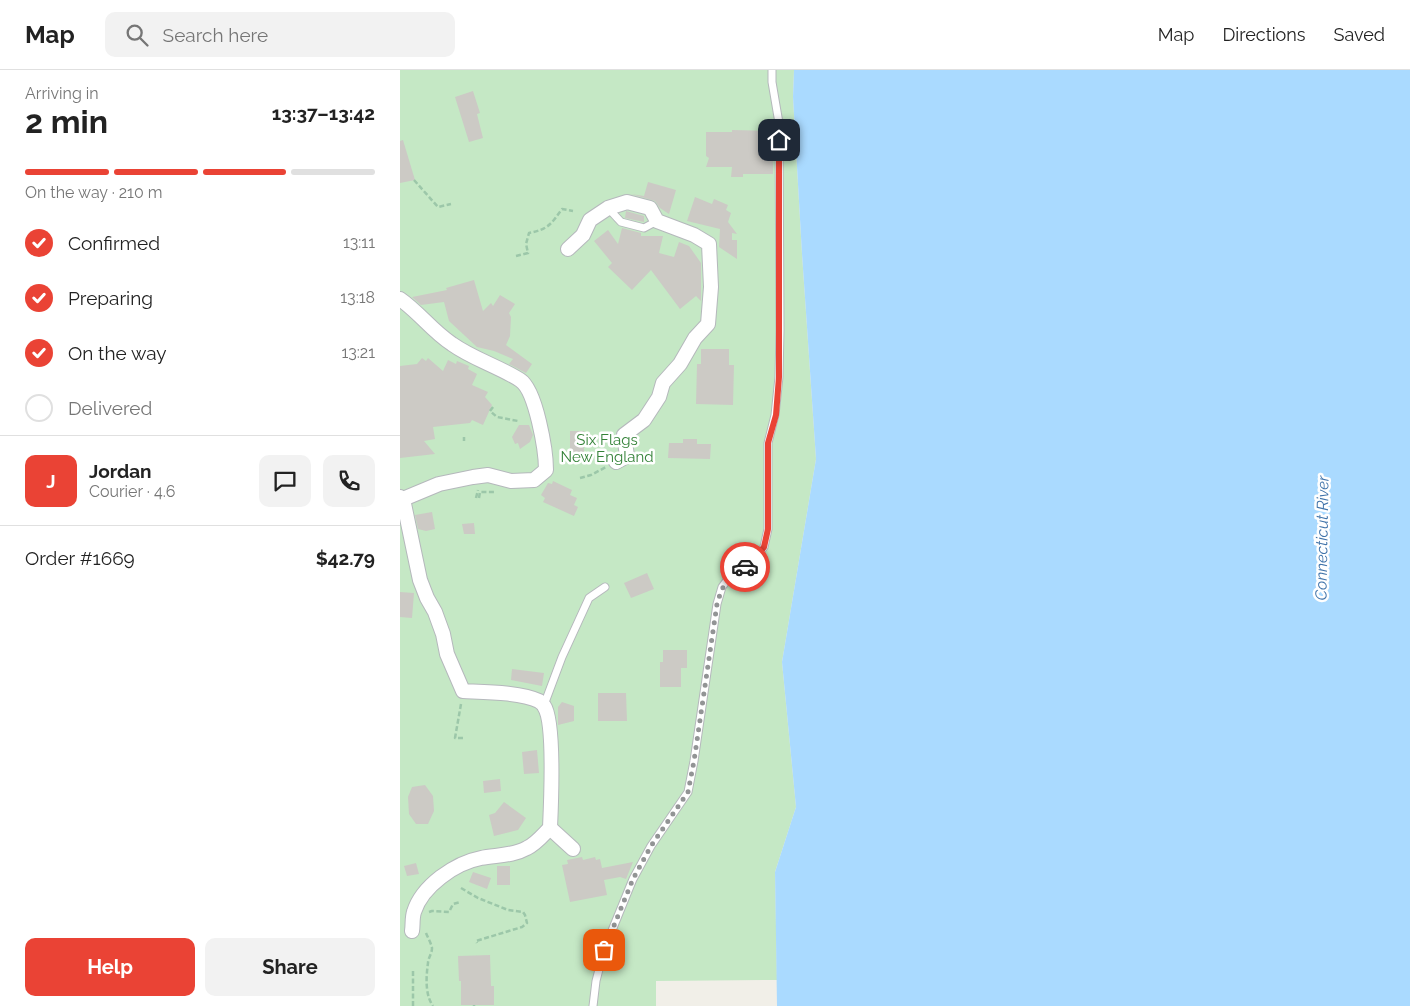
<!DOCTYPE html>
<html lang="en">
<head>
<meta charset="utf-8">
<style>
	body { margin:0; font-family:Raleway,sans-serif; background:#f2f2f2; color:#222; height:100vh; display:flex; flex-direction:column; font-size:19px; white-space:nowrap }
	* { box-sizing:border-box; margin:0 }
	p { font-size:16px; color:#767676 }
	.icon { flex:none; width:28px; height:28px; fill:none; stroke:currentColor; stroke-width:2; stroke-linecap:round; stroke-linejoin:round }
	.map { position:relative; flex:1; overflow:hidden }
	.drawer { display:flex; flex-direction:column; background:#fff; width:400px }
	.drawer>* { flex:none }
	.pin { position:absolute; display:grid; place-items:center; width:42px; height:42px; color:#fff; margin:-21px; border-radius:10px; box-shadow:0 2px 8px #0006 }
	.courier { position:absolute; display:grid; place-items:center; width:50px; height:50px; margin:-25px; border:4px solid #ea4335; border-radius:50%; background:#fff; color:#222; box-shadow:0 1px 6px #0007 }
	.summary em { font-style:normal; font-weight:700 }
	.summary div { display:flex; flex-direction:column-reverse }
	.summary { display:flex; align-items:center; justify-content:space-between; height:85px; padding:0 25px }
	h1 { font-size:32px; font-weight:700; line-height:38px }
	.bar { display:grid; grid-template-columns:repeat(4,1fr); gap:8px 5px; align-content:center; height:60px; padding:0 25px }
	.bar i { height:6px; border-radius:4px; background:#e0e0e0 }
	.bar .on { background:#ea4335 }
	.bar p { grid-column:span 4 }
	.line { display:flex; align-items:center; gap:12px; padding:0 25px; border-top:1px solid #e0e0e0 }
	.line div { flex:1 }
	.round { display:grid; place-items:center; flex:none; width:52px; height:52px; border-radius:10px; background:#f2f2f2 }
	ol { padding:0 25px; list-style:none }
	li { display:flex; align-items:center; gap:15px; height:55px }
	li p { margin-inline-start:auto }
	li .icon { padding:5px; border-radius:50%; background:#ea4335; color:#fff; stroke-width:4 }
	li:last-child { color:#767676 }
	li i { width:28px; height:28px; border:2px solid #e0e0e0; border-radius:50% }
	.action { display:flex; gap:10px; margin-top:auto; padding:10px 25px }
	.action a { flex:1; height:58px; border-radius:10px; background:#ea4335; color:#fff; font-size:20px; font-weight:700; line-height:58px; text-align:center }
	.action a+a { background:#f2f2f2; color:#222 }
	header { display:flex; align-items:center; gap:30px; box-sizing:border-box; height:70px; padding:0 25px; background:#fff; border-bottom:1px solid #e0e0e0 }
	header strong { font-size:24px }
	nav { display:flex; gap:28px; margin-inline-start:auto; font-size:18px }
	.search { width:350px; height:45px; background:#f2f2f2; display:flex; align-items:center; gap:12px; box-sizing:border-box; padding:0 18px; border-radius:10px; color:#767676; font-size:19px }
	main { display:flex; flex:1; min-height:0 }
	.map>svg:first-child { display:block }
	.green { fill:#c5e8c5 }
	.water { fill:#aadaff }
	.building { fill:#cccac5 }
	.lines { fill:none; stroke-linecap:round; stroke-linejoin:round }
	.lane-casing { stroke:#b5b8bc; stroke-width:9 }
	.street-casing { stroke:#b5b8bc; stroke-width:16 }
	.path { stroke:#9cc7a9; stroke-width:2.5; stroke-dasharray:5 2.5; stroke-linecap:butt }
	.lane { stroke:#fff; stroke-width:7 }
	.street { stroke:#fff; stroke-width:14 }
	.done { stroke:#929495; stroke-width:5; stroke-dasharray:0 9 }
	.route { stroke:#ea4335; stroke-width:6 }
	.labels { text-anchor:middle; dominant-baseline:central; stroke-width:5; stroke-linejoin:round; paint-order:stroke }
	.park-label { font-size:15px; fill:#348238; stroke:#fff }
	.water-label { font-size:16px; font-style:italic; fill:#4174aa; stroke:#fff }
</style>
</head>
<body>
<header>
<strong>Map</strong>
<div class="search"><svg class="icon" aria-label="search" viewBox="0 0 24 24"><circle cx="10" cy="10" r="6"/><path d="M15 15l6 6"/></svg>Search here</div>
<nav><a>Map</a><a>Directions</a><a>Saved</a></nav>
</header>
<main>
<section class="drawer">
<div class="summary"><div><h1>2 min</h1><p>Arriving in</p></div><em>13:37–13:42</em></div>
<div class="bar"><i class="on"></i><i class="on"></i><i class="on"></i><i></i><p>On the way · 210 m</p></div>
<ol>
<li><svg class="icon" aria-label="check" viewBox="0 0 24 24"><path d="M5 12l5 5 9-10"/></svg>Confirmed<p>13:11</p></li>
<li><svg class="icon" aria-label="check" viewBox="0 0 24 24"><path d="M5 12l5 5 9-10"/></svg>Preparing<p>13:18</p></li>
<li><svg class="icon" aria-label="check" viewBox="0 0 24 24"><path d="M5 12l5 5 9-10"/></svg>On the way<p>13:21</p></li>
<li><i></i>Delivered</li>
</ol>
<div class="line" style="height:90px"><b class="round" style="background:#ea4335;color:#fff">J</b><div><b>Jordan</b><p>Courier · 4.6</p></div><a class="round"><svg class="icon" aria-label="chat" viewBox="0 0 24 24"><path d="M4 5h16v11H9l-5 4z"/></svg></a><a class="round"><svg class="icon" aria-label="phone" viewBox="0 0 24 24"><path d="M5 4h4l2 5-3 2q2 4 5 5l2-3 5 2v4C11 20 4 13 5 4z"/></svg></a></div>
<div class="line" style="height:65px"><div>Order #1669</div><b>$42.79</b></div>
<div class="action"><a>Help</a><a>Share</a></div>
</section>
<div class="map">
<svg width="1010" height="936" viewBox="0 0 1010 936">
	<rect width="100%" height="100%" fill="#f1efe8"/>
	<polygon class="green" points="0,0 394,0 393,27 402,184 416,389 382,592 396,737 375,802 377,910 256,911 256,936 0,936"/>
	<polygon class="water" points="394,0 1010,0 1010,936 377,936 375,802 396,737 382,592 416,389 402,184 393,27"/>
	<g class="building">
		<polygon points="73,21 80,43 77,44 83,68 69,72 55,27"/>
		<polygon points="332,60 374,61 373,104 343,104 343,107 331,107 332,97 306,97 309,88 306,86 306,62 332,62"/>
		<polygon points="3,70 15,110 0,113 0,71"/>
		<polygon points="248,112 276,120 269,144 260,138 255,131 231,124 244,126"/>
		<polygon points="295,127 312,134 314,129 328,135 326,140 331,143 328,152 337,164 332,163 332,170 337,170 337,189 319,177 320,159 287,151"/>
		<polygon points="226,141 244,146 244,152 225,148"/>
		<polygon points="222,158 241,163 241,166 263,166 259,183 274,187 279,172 289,176 301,193 301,231 296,226 280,239 251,200 232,220 208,197 212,193 194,171 208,160 218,174"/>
		<polygon points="74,210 83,241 91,233 93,236 100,225 115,234 109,243 111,247 110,266 106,275 132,294 126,303 109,294 113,289 94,281 77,277 49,251 44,232 21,235 12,227 47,220 46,218"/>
		<polygon points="301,279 329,279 329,295 334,295 333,335 296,334 297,294 301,294"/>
		<polygon points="22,288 26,291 28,288 43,301 48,290 56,294 57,291 69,296 68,299 77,304 72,315 88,322 85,327 92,335 83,355 72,350 70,353 33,357 35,369 24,371 35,384 0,388 0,296 17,294"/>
		<polygon points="119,355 129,355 133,365 130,372 120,379 118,373 115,374 112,367"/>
		<rect x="170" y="361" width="14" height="22"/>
		<polygon points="283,369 297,369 297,374 311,374 310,389 268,388 269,373 283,373"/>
		<polygon points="153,411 172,420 170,425 177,428 174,435 178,437 174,446 143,432 145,428 141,425 148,413 152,414"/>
		<polygon points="32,442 35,459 26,461 18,459 15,445"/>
		<polygon points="74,453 75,464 64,464 62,454"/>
		<polygon points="247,503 254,519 231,528 224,513"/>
		<polygon points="0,522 14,523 12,548 0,547"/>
		<polygon points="263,580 287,580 287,598 281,598 281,617 260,617 260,592 263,592"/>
		<polygon points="112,599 144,603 142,616 111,610"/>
		<polygon points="198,623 226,623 227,651 198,651"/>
		<polygon points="162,632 174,636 174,651 158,655 158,637"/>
		<polygon points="137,680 139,703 124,704 122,682"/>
		<polygon points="100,709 101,721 84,723 83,711"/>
		<polygon points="25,715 33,726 34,741 28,754 16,754 9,744 8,727 12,717"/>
		<polygon points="104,732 126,748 118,760 94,766 89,745 95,743"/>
		<polygon points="182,787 183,790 195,787 196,790 200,789 202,798 233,792 226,809 220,807 204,810 207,825 170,832 162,795 168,794 167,790"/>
		<polygon points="16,793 19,804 7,806 4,796"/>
		<rect x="97" y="796" width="13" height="19"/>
		<polygon points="73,802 91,808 87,819 69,812"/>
		<polygon points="90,885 91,916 94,916 94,935 61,935 61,911 59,911 58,886"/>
	</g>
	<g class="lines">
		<g class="lane-casing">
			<g id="lane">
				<polyline points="208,138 221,152 244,158 257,151"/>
				<polyline points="144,635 162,587 189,528 205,517"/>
				<polyline points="193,936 196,911 204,880 233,809 251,776 288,722 294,691 317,534 322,517 331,505 350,494 364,477 368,459 368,373 375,345 379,307 380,260 379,53 372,12 372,0"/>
			</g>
		</g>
		<g class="street-casing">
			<g id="street">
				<polyline points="168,179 183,165 190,150 208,138 227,132 250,138 257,151 294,165 309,174 311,217 308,254 295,268 280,294 263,313 259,327 244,350 224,365 227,386 216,392"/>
				<path d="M0 229C19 242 32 261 52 274 73 289 98 296 120 310 136 320 146 381 146 400L134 410 111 411 88 405 73 407 39 414 3 429"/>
				<path d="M0 427 3 429 20 510 27 528 35 542 43 564 47 584 63 621C83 622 121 622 139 631 140 632 144 635 144 636 155 651 151 736 150 758 143 765 136 774 127 778 113 786 96 785 81 788 55 793 22 816 14 842 12 848 13 855 12 861"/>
				<polyline points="150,758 173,779"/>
			</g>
		</g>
		<g class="path">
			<polyline points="14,110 38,137 51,134"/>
			<path d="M116 186 128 183 126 174 129 163C149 159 151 154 162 139L173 141"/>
			<polyline points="93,337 90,341 97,347 118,351"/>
			<polyline points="64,367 64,371"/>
			<polyline points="180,408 191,405 206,397"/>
			<polyline points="76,428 78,420"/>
			<polyline points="79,428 80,422 96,422"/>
			<polyline points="61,634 55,668 65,668"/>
			<polyline points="61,818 78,828 108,840 123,842 125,845 127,853 122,857 76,871 77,873"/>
			<polyline points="29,842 32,841 49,842 53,834 61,832"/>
			<path d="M26 863C28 868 31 873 32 878 32 884 28 888 28 893 26 907 25 925 33 936"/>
			<polyline points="13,936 13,900"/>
			<polyline points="74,936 74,935"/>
		</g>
		<use href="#lane" class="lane"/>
		<use href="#street" class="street"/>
	</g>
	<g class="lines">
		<path class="done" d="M204 880 233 809 251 776 288 722 294 691 317 534C323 514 327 507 345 497"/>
		<polyline class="route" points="345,497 350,494 364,477 368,459 368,373 376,345 379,307 379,70"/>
	</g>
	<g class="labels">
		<g class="park-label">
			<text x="207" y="370">Six Flags<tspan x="207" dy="17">New England</tspan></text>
		</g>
		<g class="water-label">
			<text transform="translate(922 468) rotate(-89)">Connecticut River</text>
		</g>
	</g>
</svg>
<div class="pin" style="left:204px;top:880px;background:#ea580c"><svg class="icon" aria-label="bag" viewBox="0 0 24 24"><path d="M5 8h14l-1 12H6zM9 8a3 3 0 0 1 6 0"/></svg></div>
<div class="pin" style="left:379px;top:70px;background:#1f2937"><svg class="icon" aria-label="home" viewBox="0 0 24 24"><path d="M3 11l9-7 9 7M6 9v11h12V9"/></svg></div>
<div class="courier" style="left:345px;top:497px"><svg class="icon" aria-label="car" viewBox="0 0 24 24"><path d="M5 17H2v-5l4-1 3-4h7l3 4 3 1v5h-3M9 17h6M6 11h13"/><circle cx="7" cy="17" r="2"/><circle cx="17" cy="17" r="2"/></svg></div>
</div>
</main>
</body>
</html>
